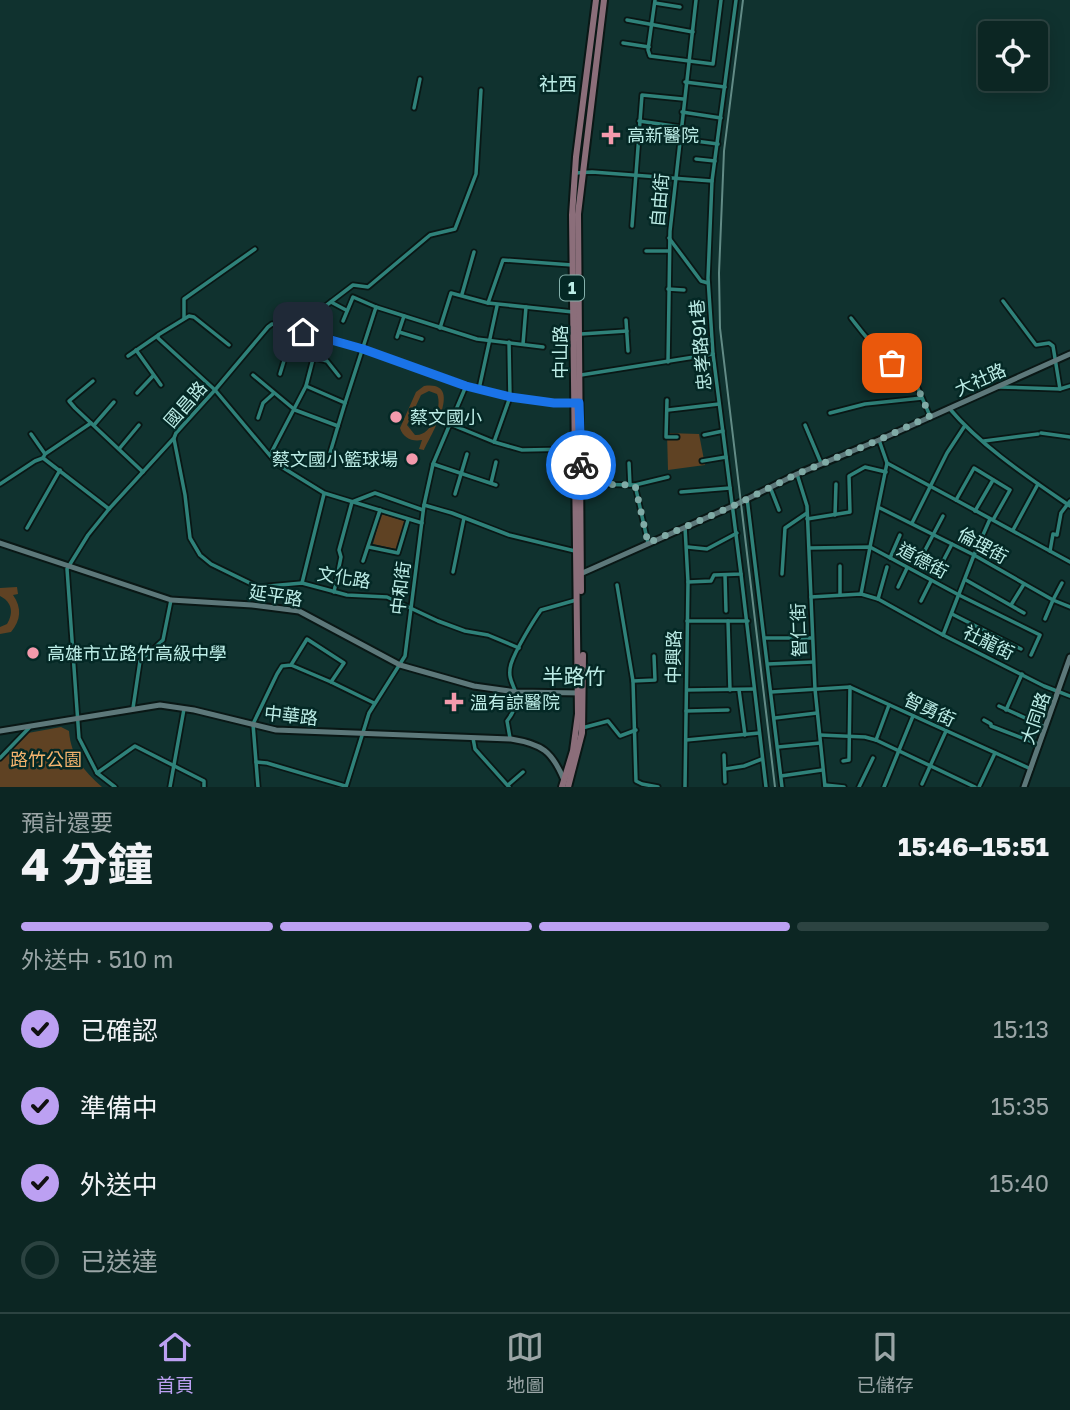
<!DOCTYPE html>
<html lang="zh-TW">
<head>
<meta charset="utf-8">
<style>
	body { margin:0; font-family:"Golos Text","Noto Sans TC",sans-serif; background:#1a3230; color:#f1f3f6; height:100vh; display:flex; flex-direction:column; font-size:26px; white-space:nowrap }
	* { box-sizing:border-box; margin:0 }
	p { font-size:23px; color:#9aa5a6 }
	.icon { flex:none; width:38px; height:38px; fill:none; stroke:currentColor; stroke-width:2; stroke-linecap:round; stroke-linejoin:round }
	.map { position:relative; height:787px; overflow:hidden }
	.drawer { display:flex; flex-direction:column; background:#0c2623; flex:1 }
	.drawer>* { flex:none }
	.tools { position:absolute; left:978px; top:21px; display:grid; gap:14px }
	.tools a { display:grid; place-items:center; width:70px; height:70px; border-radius:7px; background:#0c2623; box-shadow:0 4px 18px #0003,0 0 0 2px #2c4341; font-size:35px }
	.pin { position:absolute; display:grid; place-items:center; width:60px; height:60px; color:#fff; margin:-30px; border-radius:14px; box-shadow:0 4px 10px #0006 }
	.courier { position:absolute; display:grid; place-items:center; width:70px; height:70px; margin:-35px; border:5px solid #1a73e8; border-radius:50%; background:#fff; color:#222; box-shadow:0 2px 9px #0007 }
	.head em { font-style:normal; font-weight:700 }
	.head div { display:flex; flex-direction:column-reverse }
	.head { display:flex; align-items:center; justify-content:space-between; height:119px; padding:0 21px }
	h1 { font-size:46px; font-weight:700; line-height:52px }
	.bar { display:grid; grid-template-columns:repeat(4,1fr); gap:10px 7px; align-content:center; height:84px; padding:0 21px }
	.bar i { height:9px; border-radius:5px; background:#2c4341 }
	.bar .selected { background:#bca0f2 }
	.bar p { grid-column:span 4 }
	ol { padding:0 21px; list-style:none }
	li { display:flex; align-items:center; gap:21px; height:77px }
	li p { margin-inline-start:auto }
	li .icon { padding:7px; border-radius:50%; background:#bca0f2; color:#111; stroke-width:4 }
	li:last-child { color:#9aa5a6 }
	li i { width:38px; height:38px; border:4px solid #2c4341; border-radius:50% }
	.menu { display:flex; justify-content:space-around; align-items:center; height:98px; border-top:2px solid #2c4341; background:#0c2623; font-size:19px; color:#9aa5a6 }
	.menu a { display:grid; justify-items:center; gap:4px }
	.menu .selected { color:#bca0f2 }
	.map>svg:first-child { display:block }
	.green { fill:#5f4223; fill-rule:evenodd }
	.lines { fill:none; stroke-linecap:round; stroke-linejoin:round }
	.street-casing { stroke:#091715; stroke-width:7 }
	.secondary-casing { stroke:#091715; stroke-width:9 }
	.primary-casing { stroke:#091715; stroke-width:10 }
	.street { stroke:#2f827a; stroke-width:3.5 }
	.secondary { stroke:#5d787a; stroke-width:5 }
	.primary { stroke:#8b6e7a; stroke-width:6 }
	.rail { stroke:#628b86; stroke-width:2 }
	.done { stroke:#80aba6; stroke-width:7; stroke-dasharray:0 12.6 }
	.route { stroke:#1a73e8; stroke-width:9 }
	.poi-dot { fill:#f39aac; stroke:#042825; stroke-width:2.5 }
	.labels { text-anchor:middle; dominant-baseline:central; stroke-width:5; stroke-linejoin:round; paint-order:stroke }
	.shield { fill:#042825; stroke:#85b1ac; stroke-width:2 }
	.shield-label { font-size:16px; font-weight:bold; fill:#bcece6 }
	.poi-label { font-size:18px; fill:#bcece6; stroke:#042825; text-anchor:start }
	.street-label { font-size:18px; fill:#bcece6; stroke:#042825 }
	.park-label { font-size:18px; fill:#f5b46e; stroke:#042825 }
	.neighbourhood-label { font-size:19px; fill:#bcece6; stroke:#042825 }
	.quarter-label { font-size:21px; fill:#bcece6; stroke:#042825 }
</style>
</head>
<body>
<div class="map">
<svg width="1070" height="787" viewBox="0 0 1070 787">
	<rect width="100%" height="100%" fill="#10322f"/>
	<g class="green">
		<path d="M424 386C465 380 431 435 424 450L419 449 422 440C412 442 403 438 400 428L416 392ZM429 391 437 394C443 407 431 437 415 435L407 425 421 395Z"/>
		<polygon points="667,433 699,434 705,465 668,470"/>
		<polygon points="381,514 405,521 396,549 373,544"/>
		<path d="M17 587 18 594 13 595C22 608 21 620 11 632L0 634V627L7 624C14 613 12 602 0 596V588Z"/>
		<path d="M61 727 69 731C71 757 84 771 102 787H0V760L28 733Z"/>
	</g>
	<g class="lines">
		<g class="street-casing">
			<g id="street">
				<polyline points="655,0 648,50 650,56 713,64 721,0"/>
				<polyline points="655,3 680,7"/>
				<polyline points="627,20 693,32"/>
				<polyline points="623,43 649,47"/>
				<polyline points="685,82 725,87"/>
				<polyline points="414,108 420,79"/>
				<polyline points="682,112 721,118"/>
				<polyline points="639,121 681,127"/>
				<polyline points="680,139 718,144"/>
				<polyline points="696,159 715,161"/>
				<polyline points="575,173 592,172 712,181"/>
				<polyline points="632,226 642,95 683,99"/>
				<polyline points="669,238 701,281 708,283"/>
				<polyline points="646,251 669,251"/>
				<polyline points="668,289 684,290"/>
				<polyline points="462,294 474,252"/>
				<polyline points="1003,301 1036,345 1049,343 1053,346 1060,389"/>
				<polyline points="331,302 346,310"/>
				<polyline points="488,303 573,312"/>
				<polyline points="184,318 184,299 255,249"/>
				<path d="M851 318C869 341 882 360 910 370L930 416"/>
				<polyline points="626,320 628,351"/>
				<polyline points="343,321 353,297 376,307"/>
				<polyline points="287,328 315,314 353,285 368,287 430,235 455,229 476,174 481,90"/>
				<polyline points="440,328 451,293 488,303 503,260 572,265"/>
				<polyline points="399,332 422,339"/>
				<polyline points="581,334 627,331"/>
				<polyline points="397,337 404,316"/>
				<polyline points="523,344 526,307"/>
				<polyline points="229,345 194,317 189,316 158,335 158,338 215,390 277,464 324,493 422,523"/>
				<polyline points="136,350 161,385"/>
				<polyline points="128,356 157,336"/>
				<polyline points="668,362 670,231 696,0"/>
				<polyline points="280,374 287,351 327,361 339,376"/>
				<polyline points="253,375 295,410 338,426 330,453"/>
				<polyline points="581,375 713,354"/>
				<polyline points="93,381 69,401 75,408 143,472"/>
				<polyline points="306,386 345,403 338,426"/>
				<polyline points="999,387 1060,389 1070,386"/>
				<polyline points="479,389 497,306"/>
				<polyline points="137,393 153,376"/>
				<polyline points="667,400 666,437 677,437"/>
				<polyline points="345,403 376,307 477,339 543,347"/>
				<path d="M949 408C982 447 1028 477 1070 506"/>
				<polyline points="668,410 719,404"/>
				<polyline points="830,413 865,404 922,398"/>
				<polyline points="258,418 263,403 273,394"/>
				<polyline points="450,424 494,442 522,450 574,449"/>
				<polyline points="94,425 114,402"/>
				<polyline points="805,425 821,463"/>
				<polyline points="1041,433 1070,437"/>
				<polyline points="31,434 45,454"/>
				<polyline points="704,435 723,431"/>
				<polyline points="174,439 185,495 190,538 200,555 211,564 258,587 302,583 347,595 387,597 438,621 465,631 488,635 519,648"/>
				<polyline points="879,440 887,463 956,500"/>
				<polyline points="984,441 1038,434"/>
				<polyline points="494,442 510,397 509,342"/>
				<polyline points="119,449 139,425"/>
				<polyline points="270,455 306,386 319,336"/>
				<polyline points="43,458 45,454 91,423"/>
				<polyline points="702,461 726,457"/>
				<polyline points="629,463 630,485"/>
				<polyline points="887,463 870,547 959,595 1040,635 1031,655"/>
				<polyline points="433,464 496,485"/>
				<polyline points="797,474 807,506 815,689 825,787"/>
				<polyline points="491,483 496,462"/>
				<polyline points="0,484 35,461 43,458 109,509"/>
				<polyline points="581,484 635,485 668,477"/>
				<polyline points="635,485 648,543"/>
				<polyline points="770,487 779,510"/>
				<polyline points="681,492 730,488"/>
				<polyline points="455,494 467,454"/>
				<polyline points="747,498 782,787"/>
				<polyline points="424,505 452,513 509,535 575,551"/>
				<polyline points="880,508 974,555 1053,600 1045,619"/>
				<polyline points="975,511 993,480"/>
				<polyline points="835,515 836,484"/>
				<polyline points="807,519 850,512 849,476 865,467 886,472"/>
				<polyline points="990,519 974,555 943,635 1044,686 1070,696"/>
				<polyline points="993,520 1010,490 974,468 956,500 1070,562"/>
				<polyline points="912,523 947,453 964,427"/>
				<polyline points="685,527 688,582 685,787"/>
				<polyline points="27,528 60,470"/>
				<polyline points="1013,530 1038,484"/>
				<polyline points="369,547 398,553 408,520"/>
				<polyline points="688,547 707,549 737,533"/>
				<polyline points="810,548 870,547 861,594"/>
				<polyline points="1050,551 1053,534 1057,535 1061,513 1070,501"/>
				<polyline points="923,554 943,516"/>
				<polyline points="890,558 900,535"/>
				<polyline points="363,561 380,510"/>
				<polyline points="941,565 952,544"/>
				<polyline points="453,572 464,518"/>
				<polyline points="741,574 766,787"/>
				<polyline points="782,574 785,528 807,513"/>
				<polyline points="725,575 726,611"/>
				<polyline points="966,580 1024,613"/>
				<polyline points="688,582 711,581 714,575 741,574 713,354 708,278 712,181 736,0"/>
				<polyline points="302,583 324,494"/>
				<polyline points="1062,583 1053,600 1070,607"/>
				<polyline points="617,585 633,681 636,781 642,784 658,787"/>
				<polyline points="898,587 907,568"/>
				<polyline points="334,592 341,557 339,550 352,502 375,493 423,510"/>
				<polyline points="840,595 840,566"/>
				<polyline points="811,597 861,594 878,599 943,635"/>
				<polyline points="878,599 887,567"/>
				<polyline points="921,601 931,581"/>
				<polyline points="1011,605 1024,584"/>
				<polyline points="952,614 1021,649"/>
				<polyline points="687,621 748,621"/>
				<polyline points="728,621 730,690"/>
				<polyline points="765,638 811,638"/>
				<polyline points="768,664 813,662"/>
				<polyline points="633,681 655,680 654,656"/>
				<polyline points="331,682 374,703"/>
				<polyline points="687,690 754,689"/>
				<polyline points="739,690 745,735"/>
				<polyline points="771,692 850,687 1031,769"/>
				<polyline points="999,706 1045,727"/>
				<polyline points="133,708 140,661 163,640 171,600"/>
				<polyline points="1006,710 1022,674"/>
				<polyline points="686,711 728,710"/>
				<polyline points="775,718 817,713"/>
				<polyline points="984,720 991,724 991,726 1038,744"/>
				<polyline points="582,728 608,721 620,736 636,730"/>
				<polyline points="820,735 865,737 876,740 975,787"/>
				<polyline points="473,738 475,749 509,787"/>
				<path d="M510 738 507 721C530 690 504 689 511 664 515 651 533 621 541 610L576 600"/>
				<polyline points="686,740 759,733"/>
				<polyline points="876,740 889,705"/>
				<polyline points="778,747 820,743"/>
				<polyline points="724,755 725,782"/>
				<polyline points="0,758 29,728"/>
				<polyline points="843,761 849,760 850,687"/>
				<polyline points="256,762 267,763 345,786"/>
				<polyline points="725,769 744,766 762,759"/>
				<polyline points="97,773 135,746 204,781 204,787"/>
				<polyline points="781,776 822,770"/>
				<polyline points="922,784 946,731"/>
				<polyline points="508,785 523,772"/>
				<polyline points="825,785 844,787"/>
				<path d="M115 787 97 773 79 738 67 569 88 535 109 509 174 438 176 433 215 390 268 327 272 324C303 331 335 339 366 350 434 373 500 404 573 403"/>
				<polyline points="170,787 184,709"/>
				<polyline points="258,787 253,724 277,674 282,666 291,665 331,682 344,663 307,639 291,665"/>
				<polyline points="346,787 369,713 405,656 424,505 433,464 466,386"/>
				<polyline points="859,787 873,758"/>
				<polyline points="884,787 913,716"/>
				<polyline points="979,787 995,753"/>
			</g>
		</g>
		<g class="secondary-casing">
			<g id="secondary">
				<polyline points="0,543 171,600 252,605 299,611 400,665 474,686 516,692 582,693"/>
				<polyline points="578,575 733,506 797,474 879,440 1070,354"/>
				<path d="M0 731 160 705 194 710 276 730 511 739C542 744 552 751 564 780"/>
				<polyline points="1024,787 1070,657"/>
			</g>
		</g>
		<g class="primary-casing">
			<g id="primary">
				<polyline points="581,591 578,214 604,0"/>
				<polyline points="562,787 573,751 578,714 572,215 576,157 596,0"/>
				<polyline points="568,787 582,733 583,655"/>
			</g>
		</g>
		<use href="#street" class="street"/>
		<use href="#secondary" class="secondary"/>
		<use href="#primary" class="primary"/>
		<polyline class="rail" points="743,0 724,151 719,273 720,328 775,787"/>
	</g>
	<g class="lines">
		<polyline class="done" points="581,465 581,484 635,485 648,543 733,506 797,474 879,440 930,416 910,370 892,363"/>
		<polyline class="route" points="303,332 363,349 466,386 510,397 554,403 579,403 581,465"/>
	</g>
	<g class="poi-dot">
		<path d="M607.5 124.5h7v7h7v7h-7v7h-7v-7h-7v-7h7z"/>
		<circle cx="396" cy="417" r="7"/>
		<circle cx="412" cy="459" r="7"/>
		<circle cx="33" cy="653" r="7"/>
		<path d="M450.5 691.5h7v7h7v7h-7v7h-7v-7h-7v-7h7z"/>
	</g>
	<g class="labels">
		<rect class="shield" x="560" y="275.5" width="24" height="25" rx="5"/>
		<g class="shield-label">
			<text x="572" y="288">1</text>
		</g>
		<g class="poi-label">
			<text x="627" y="135">高新醫院</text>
			<text x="410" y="417">蔡文國小</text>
			<text x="398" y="459" text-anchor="end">蔡文國小籃球場</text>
			<text x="47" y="653">高雄市立路竹高級中學</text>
			<text x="470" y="702">溫有諒醫院</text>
		</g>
		<g class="street-label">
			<text transform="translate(659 200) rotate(-85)">自由街</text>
			<text transform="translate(700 345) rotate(-95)">忠孝路91巷</text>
			<text transform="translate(560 352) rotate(-90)">中山路</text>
			<text transform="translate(980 379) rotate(-24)">大社路</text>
			<text transform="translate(185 404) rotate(-49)">國昌路</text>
			<text transform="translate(983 545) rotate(29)">倫理街</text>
			<text transform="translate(923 560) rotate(28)">道德街</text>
			<text transform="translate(344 577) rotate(9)">文化路</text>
			<text transform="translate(400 588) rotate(-83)">中和街</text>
			<text transform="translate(276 595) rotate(9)">延平路</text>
			<text transform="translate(798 630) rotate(-92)">智仁街</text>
			<text transform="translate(989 642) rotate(26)">社龍街</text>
			<text transform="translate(673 657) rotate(-89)">中興路</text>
			<text transform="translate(930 709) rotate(25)">智勇街</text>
			<text transform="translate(291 715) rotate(6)">中華路</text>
			<text transform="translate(1035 718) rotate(-71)">大同路</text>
		</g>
		<g class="park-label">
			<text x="46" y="759">路竹公園</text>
		</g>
		<g class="neighbourhood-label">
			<text x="558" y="83">社西</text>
		</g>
		<g class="quarter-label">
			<text x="574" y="676">半路竹</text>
		</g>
	</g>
</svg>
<div class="tools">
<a><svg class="icon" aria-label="locate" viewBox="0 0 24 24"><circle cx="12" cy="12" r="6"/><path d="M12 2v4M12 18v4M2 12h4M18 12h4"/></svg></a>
</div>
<div class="pin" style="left:892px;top:363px;background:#ea580c"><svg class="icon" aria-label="bag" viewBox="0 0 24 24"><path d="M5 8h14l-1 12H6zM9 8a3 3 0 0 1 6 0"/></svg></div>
<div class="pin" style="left:303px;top:332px;background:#1f2937"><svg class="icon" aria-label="home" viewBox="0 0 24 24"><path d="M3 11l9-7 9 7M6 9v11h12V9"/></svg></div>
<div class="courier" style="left:581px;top:465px"><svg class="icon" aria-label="bike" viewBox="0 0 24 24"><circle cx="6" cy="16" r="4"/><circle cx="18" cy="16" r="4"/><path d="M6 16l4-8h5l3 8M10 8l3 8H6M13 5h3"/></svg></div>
</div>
<section class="drawer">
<div class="head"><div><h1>4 分鐘</h1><p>預計還要</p></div><em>15:46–15:51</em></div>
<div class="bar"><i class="selected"></i><i class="selected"></i><i class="selected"></i><i></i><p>外送中 · 510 m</p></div>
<ol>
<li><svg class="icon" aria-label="check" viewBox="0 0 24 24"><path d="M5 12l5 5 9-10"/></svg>已確認<p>15:13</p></li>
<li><svg class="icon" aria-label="check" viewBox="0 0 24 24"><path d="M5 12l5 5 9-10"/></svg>準備中<p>15:35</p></li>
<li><svg class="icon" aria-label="check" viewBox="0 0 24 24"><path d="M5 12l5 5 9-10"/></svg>外送中<p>15:40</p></li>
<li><i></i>已送達</li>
</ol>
</section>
<nav class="menu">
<a class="selected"><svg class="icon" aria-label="home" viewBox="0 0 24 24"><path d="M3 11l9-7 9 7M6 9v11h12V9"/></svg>首頁</a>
<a><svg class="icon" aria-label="map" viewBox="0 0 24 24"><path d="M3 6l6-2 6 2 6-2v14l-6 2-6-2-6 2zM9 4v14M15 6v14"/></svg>地圖</a>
<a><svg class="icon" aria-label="saved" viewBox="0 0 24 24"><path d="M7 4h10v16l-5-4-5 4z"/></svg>已儲存</a>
</nav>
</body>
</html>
